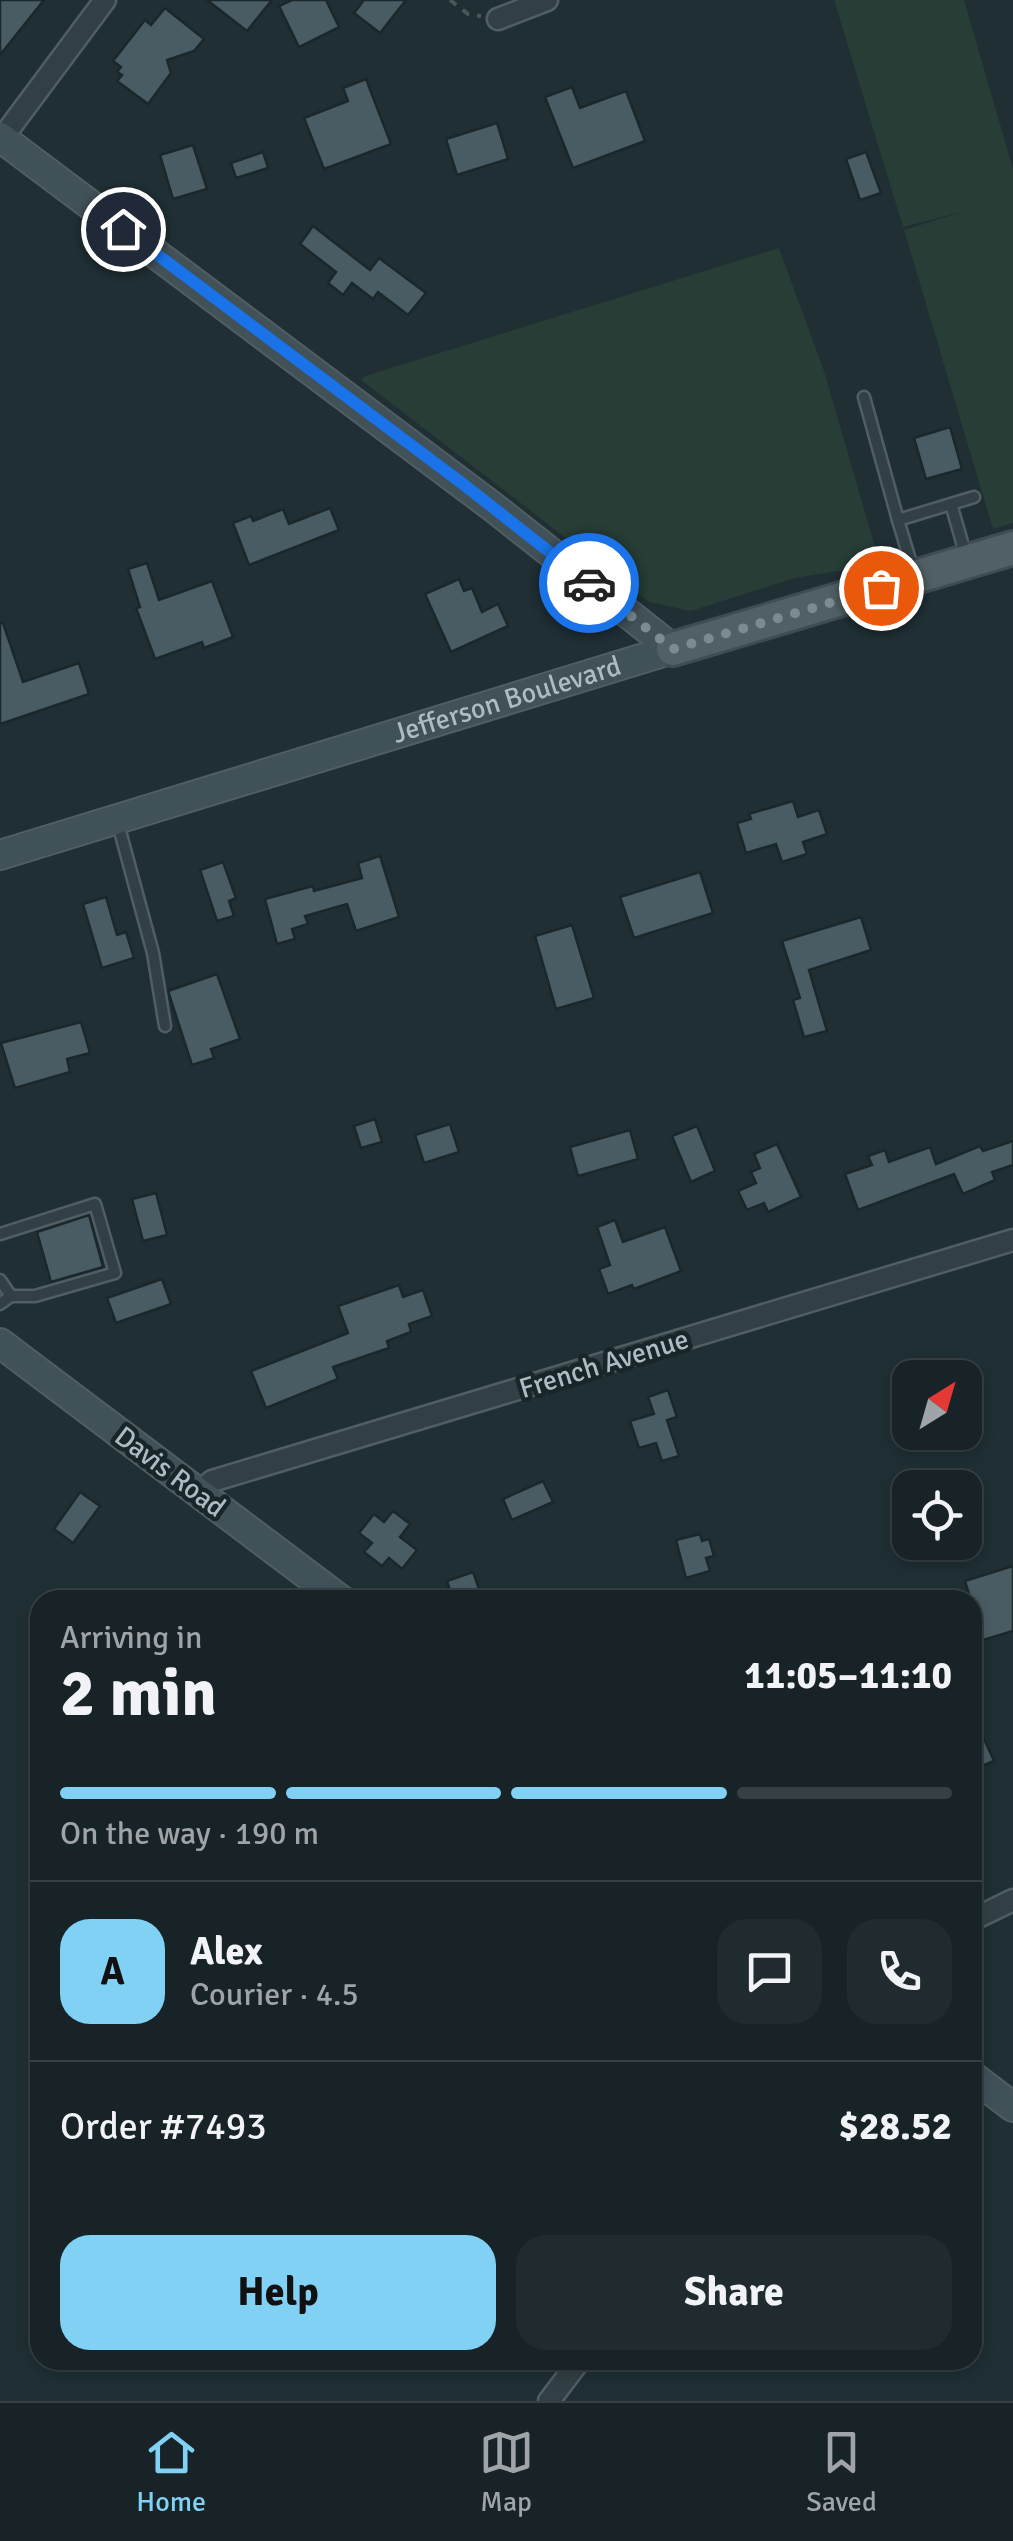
<!DOCTYPE html>
<html lang="en">
<head>
<meta charset="utf-8">
<style>
	body { margin:0; font-family:Signika,sans-serif; background:#202b2f; color:#f1f3f6; height:100vh; display:flex; flex-direction:column; font-size:38px; white-space:nowrap }
	* { box-sizing:border-box; margin:0 }
	p { font-size:32px; color:#9ea4a7 }
	.icon { flex:none; width:55px; height:55px; fill:none; stroke:currentColor; stroke-width:2; stroke-linecap:round; stroke-linejoin:round }
	.map { position:relative; flex:1; overflow:hidden }
	.details { position:absolute; left:30px; top:1590px; width:952px; height:780px; display:flex; flex-direction:column; background:#172327; border-radius:30px; box-shadow:0 5px 15px #0003,0 0 0 2px #364044 }
	.details>* { flex:none }
	.needle { width:65px; rotate:37deg }
	.fabs { position:absolute; left:892px; top:1360px; display:grid; gap:20px }
	.fabs a { display:grid; place-items:center; width:90px; height:90px; border-radius:20px; background:#172327; box-shadow:0 5px 15px #0003,0 0 0 2px #364044; font-size:50px }
	.pin { position:absolute; display:grid; place-items:center; width:85px; height:85px; color:#fff; margin:-42px; border:5px solid #fff; border-radius:50%; box-shadow:0 2px 10px #0007 }
	.courier { position:absolute; display:grid; place-items:center; width:100px; height:100px; margin:-50px; border:8px solid #1a73e8; border-radius:50%; background:#fff; color:#222; box-shadow:0 2px 12px #0007 }
	.overview em { font-style:normal; font-weight:800 }
	.overview div { display:flex; flex-direction:column-reverse }
	.overview { display:flex; align-items:center; justify-content:space-between; height:170px; padding:0 30px }
	h1 { font-size:65px; font-weight:800; line-height:75px }
	.bar { display:grid; grid-template-columns:repeat(4,1fr); gap:15px 10px; align-content:center; height:120px; padding:0 30px }
	.bar i { height:12px; border-radius:8px; background:#364044 }
	.bar .selected { background:#80d1f4 }
	.bar p { grid-column:span 4 }
	.line { display:flex; align-items:center; gap:25px; padding:0 30px; border-top:2px solid #364044 }
	.line div { flex:1 }
	.round { display:grid; place-items:center; flex:none; width:105px; height:105px; border-radius:30px; background:#202b2f }
	.action { display:flex; gap:20px; margin-top:auto; padding:20px 30px }
	.action a { flex:1; height:115px; border-radius:30px; background:#80d1f4; color:#111; font-size:40px; font-weight:800; line-height:115px; text-align:center }
	.action a+a { background:#202b2f; color:#f1f3f6 }
	.tab-bar { display:flex; justify-content:space-around; align-items:center; height:140px; border-top:2px solid #364044; background:#172327; font-size:28px; color:#9ea4a7 }
	.tab-bar a { display:grid; justify-items:center; gap:5px }
	.tab-bar .selected { color:#80d1f4 }
	.map>svg:first-child { display:block }
	.green { fill:#273d36 }
	.building { fill:#4a5c63; stroke:#1a272b; stroke-width:2.5 }
	.lines { fill:none; stroke-linecap:round; stroke-linejoin:round }
	.lane-casing { stroke:#505e63; stroke-width:15 }
	.street-casing { stroke:#505e63; stroke-width:25 }
	.secondary-casing { stroke:#505e63; stroke-width:32 }
	.primary-casing { stroke:#3f4c52; stroke-width:38 }
	.path { stroke:#455955; stroke-width:4; stroke-dasharray:8 8; stroke-linecap:butt }
	.lane { stroke:#324045; stroke-width:10 }
	.street { stroke:#324045; stroke-width:20 }
	.secondary { stroke:#415158; stroke-width:28 }
	.primary { stroke:#506065; stroke-width:32 }
	.done { stroke:#7b8b90; stroke-width:10; stroke-dasharray:0 18 }
	.route { stroke:#1a73e8; stroke-width:12 }
	.labels { text-anchor:middle; dominant-baseline:central; stroke-width:9; stroke-linejoin:round; paint-order:stroke }
	.street-label { font-size:28px; fill:#acbcc2; stroke:#182529 }
</style>
</head>
<body>
<div class="map">
<svg width="1013" height="2401" viewBox="0 0 1013 2401">
	<rect width="100%" height="100%" fill="#1f2f34"/>
	<g class="green">
		<polygon points="834,0 964,0 1013,169 1013,523 993,529 904,230 965,211 903,227"/>
		<polygon points="779,248 824,371 880,564 795,578 691,611 649,602 361,380 365,376"/>
	</g>
	<g class="building">
		<polygon points="0,0 44,0 0,55"/>
		<polygon points="207,0 272,0 247,31"/>
		<polygon points="292,0 326,0 339,27 299,47 279,6"/>
		<polygon points="364,0 406,0 380,33 354,13"/>
		<polygon points="165,8 204,39 194,51 167,60 171,73 148,104 117,81 122,75 117,72 121,67 113,61 145,20 151,25"/>
		<polygon points="366,79 391,144 324,169 304,118 348,101 343,88"/>
		<polygon points="572,87 580,108 626,91 645,141 573,168 545,97"/>
		<polygon points="497,123 508,159 457,175 446,139"/>
		<polygon points="193,145 207,189 173,199 160,155"/>
		<polygon points="263,152 268,168 236,178 231,163"/>
		<polygon points="866,152 881,193 860,200 846,159"/>
		<polygon points="313,226 370,270 379,258 426,293 408,315 378,292 373,299 352,283 343,295 328,283 336,272 300,244"/>
		<polygon points="950,427 962,469 926,479 914,438"/>
		<polygon points="330,508 339,530 249,565 233,523 251,516 253,521 283,509 289,524"/>
		<polygon points="147,563 159,600 212,581 233,637 204,648 202,642 155,659 136,608 140,607 128,569"/>
		<polygon points="459,579 464,591 472,588 482,612 498,604 508,626 451,652 425,594"/>
		<polygon points="0,623 3,623 23,682 79,663 89,694 0,724"/>
		<polygon points="793,801 798,817 819,810 827,834 803,842 807,854 782,862 776,844 746,853 737,823 751,819 749,814"/>
		<polygon points="380,856 399,917 356,931 347,904 305,916 308,924 292,929 295,939 277,944 265,899 313,886 314,891 362,878 358,863"/>
		<polygon points="223,862 236,898 229,901 234,916 217,921 200,870"/>
		<polygon points="700,872 713,913 634,938 620,897"/>
		<polygon points="106,897 117,935 126,932 134,958 102,968 83,904"/>
		<polygon points="861,917 871,950 809,970 827,1031 804,1037 793,1000 800,998 782,941"/>
		<polygon points="572,925 594,998 556,1009 535,936"/>
		<polygon points="217,974 240,1039 211,1049 214,1058 192,1065 168,991"/>
		<polygon points="81,1022 90,1053 67,1059 70,1072 15,1088 1,1043"/>
		<polygon points="375,1119 382,1142 361,1148 354,1126"/>
		<polygon points="450,1124 459,1152 424,1163 415,1135"/>
		<polygon points="697,1126 715,1171 691,1182 672,1136"/>
		<polygon points="630,1130 638,1159 578,1176 570,1147"/>
		<polygon points="1013,1141 1013,1165 992,1172 995,1180 963,1194 954,1174 858,1210 845,1174 872,1165 868,1156 885,1150 889,1162 930,1147 936,1164 980,1146 983,1151"/>
		<polygon points="777,1144 801,1197 768,1212 764,1203 747,1210 738,1191 756,1183 751,1172 760,1168 754,1154"/>
		<polygon points="156,1193 167,1235 143,1241 132,1199"/>
		<polygon points="89,1215 103,1267 51,1282 37,1232"/>
		<polygon points="615,1220 623,1242 665,1227 681,1271 634,1289 632,1285 608,1294 599,1269 610,1265 597,1227"/>
		<polygon points="162,1279 171,1304 116,1323 107,1298"/>
		<polygon points="399,1285 403,1297 423,1290 432,1316 409,1324 411,1332 387,1341 389,1348 333,1367 338,1379 266,1408 251,1371 348,1333 338,1306"/>
		<polygon points="668,1390 677,1417 667,1420 679,1456 662,1461 656,1443 639,1448 630,1421 654,1414 648,1397"/>
		<polygon points="543,1481 553,1502 512,1520 503,1499"/>
		<polygon points="80,1492 100,1506 73,1543 54,1529"/>
		<polygon points="393,1511 410,1524 400,1537 417,1550 402,1569 389,1558 382,1566 364,1552 372,1543 359,1533 374,1514 384,1522"/>
		<polygon points="700,1534 702,1541 709,1539 714,1556 706,1558 710,1571 686,1578 676,1540"/>
		<polygon points="1013,1566 1013,1631 983,1640 965,1581"/>
		<polygon points="473,1572 483,1600 453,1600 447,1581"/>
		<polygon points="972,1712 994,1761 972,1770"/>
	</g>
	<g class="lines">
		<g class="lane-casing">
			<g id="lane">
				<polyline points="864,397 898,520"/>
				<polyline points="951,504 974,497"/>
				<polyline points="913,570 898,520 951,504 966,556"/>
				<polyline points="117,820 153,953 165,1026"/>
				<polyline points="0,1234 95,1204 115,1273 35,1296 11,1296"/>
				<polyline points="0,1280 11,1296 0,1304"/>
			</g>
		</g>
		<g class="street-casing">
			<g id="street">
				<polyline points="498,19 547,0"/>
				<polyline points="0,141 105,0"/>
				<polyline points="198,1492 212,1481 1013,1240"/>
				<polyline points="972,1920 1013,1900"/>
				<polyline points="549,2401 580,2360"/>
			</g>
		</g>
		<g class="secondary-casing">
			<g id="secondary">
				<polyline points="0,137 493,507 673,649"/>
				<path id="s1" d="M0 855 673 649"/>
				<polyline points="0,1343 341,1600"/>
				<polyline points="972,2076 1013,2107"/>
			</g>
		</g>
		<g class="primary-casing">
			<polyline id="primary" points="673,649 1013,548"/>
		</g>
		<polyline class="path" points="450,0 468,14 481,16"/>
		<use href="#lane" class="lane"/>
		<use href="#street" class="street"/>
		<use href="#secondary" class="secondary"/>
		<use href="#primary" class="primary"/>
	</g>
	<g class="lines">
		<polyline class="done" points="589,583 673,649 881,588"/>
		<polyline class="route" points="123,229 463,484 589,583"/>
	</g>
	<g class="labels">
		<g class="street-label">
			<text stroke="none"><textPath href="#s1" startOffset="530">Jefferson Boulevard</textPath></text>
			<text transform="translate(604 1364) rotate(-17)">French Avenue</text>
			<text transform="translate(170 1472) rotate(37)">Davis Road</text>
		</g>
	</g>
</svg>
<div class="fabs">
<a><svg class="needle" viewBox="-14 -14 28 28"><path d="M0-13l5 13h-10z" fill="#e53935"/><path d="M0 13l5-13h-10z" fill="#9ea4a7"/></svg></a>
<a><svg class="icon" aria-label="locate" viewBox="0 0 24 24"><circle cx="12" cy="12" r="6"/><path d="M12 2v4M12 18v4M2 12h4M18 12h4"/></svg></a>
</div>
<div class="pin" style="left:881px;top:588px;background:#ea580c"><svg class="icon" aria-label="bag" viewBox="0 0 24 24"><path d="M5 8h14l-1 12H6zM9 8a3 3 0 0 1 6 0"/></svg></div>
<div class="pin" style="left:123px;top:229px;background:#1f2937"><svg class="icon" aria-label="home" viewBox="0 0 24 24"><path d="M3 11l9-7 9 7M6 9v11h12V9"/></svg></div>
<div class="courier" style="left:589px;top:583px"><svg class="icon" aria-label="car" viewBox="0 0 24 24"><path d="M5 17H2v-5l4-1 3-4h7l3 4 3 1v5h-3M9 17h6M6 11h13"/><circle cx="7" cy="17" r="2"/><circle cx="17" cy="17" r="2"/></svg></div>
<section class="details">
<div class="overview"><div><h1>2 min</h1><p>Arriving in</p></div><em>11:05–11:10</em></div>
<div class="bar"><i class="selected"></i><i class="selected"></i><i class="selected"></i><i></i><p>On the way · 190 m</p></div>
<div class="line" style="height:180px"><b class="round" style="background:#80d1f4;color:#111">A</b><div><b>Alex</b><p>Courier · 4.5</p></div><a class="round"><svg class="icon" aria-label="chat" viewBox="0 0 24 24"><path d="M4 5h16v11H9l-5 4z"/></svg></a><a class="round"><svg class="icon" aria-label="phone" viewBox="0 0 24 24"><path d="M5 4h4l2 5-3 2q2 4 5 5l2-3 5 2v4C11 20 4 13 5 4z"/></svg></a></div>
<div class="line" style="height:130px"><div>Order #7493</div><b>$28.52</b></div>
<div class="action"><a>Help</a><a>Share</a></div>
</section>
</div>
<nav class="tab-bar">
<a class="selected"><svg class="icon" aria-label="home" viewBox="0 0 24 24"><path d="M3 11l9-7 9 7M6 9v11h12V9"/></svg>Home</a>
<a><svg class="icon" aria-label="map" viewBox="0 0 24 24"><path d="M3 6l6-2 6 2 6-2v14l-6 2-6-2-6 2zM9 4v14M15 6v14"/></svg>Map</a>
<a><svg class="icon" aria-label="saved" viewBox="0 0 24 24"><path d="M7 4h10v16l-5-4-5 4z"/></svg>Saved</a>
</nav>
</body>
</html>
